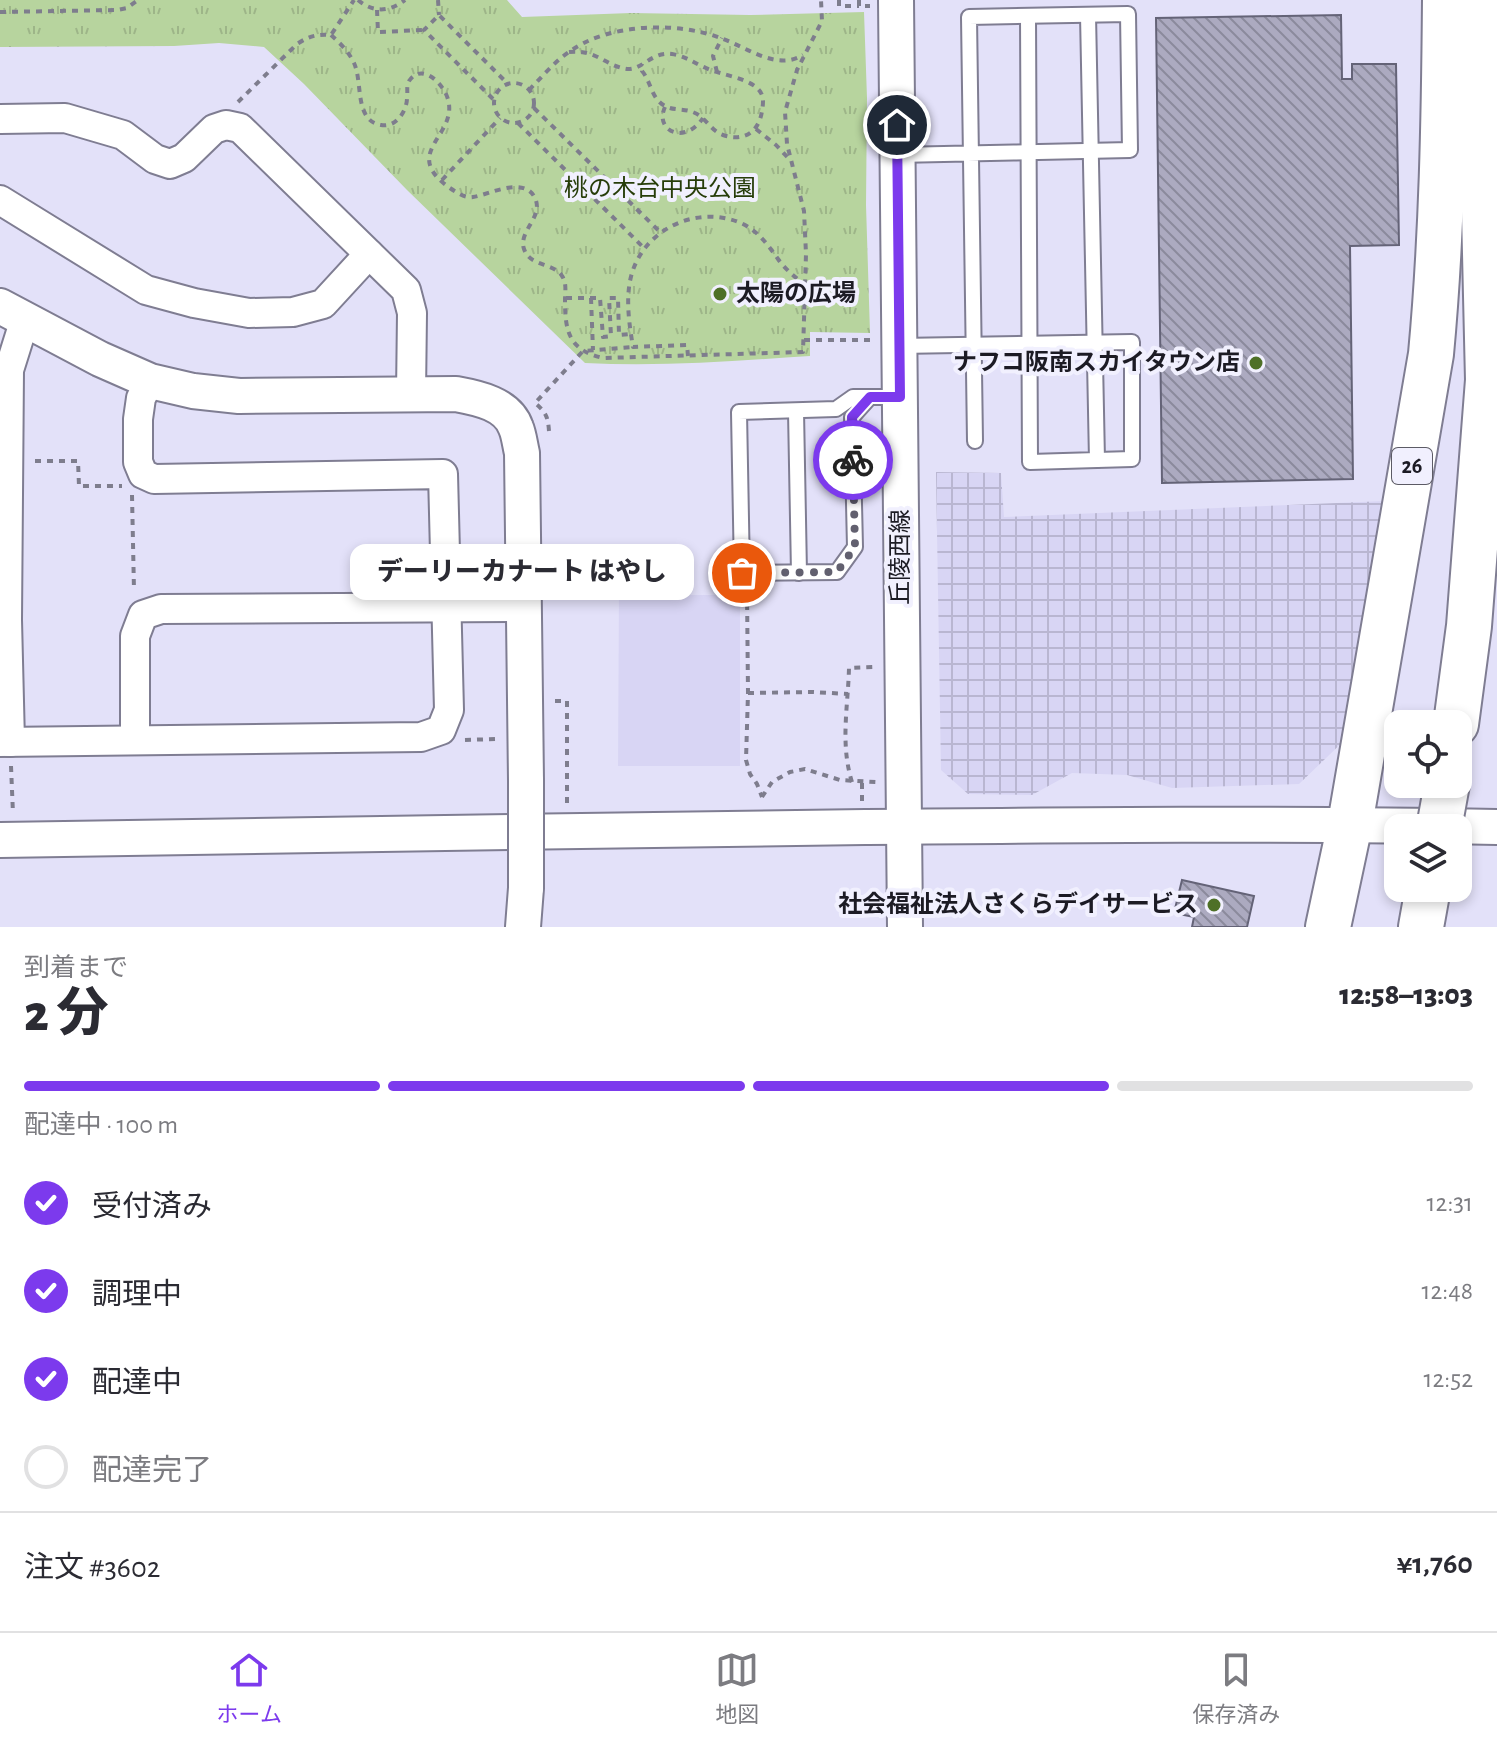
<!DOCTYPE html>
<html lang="ja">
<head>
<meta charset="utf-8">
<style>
	body { margin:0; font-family:"Alegreya Sans","Noto Sans JP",sans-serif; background:#f7f7f7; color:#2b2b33; height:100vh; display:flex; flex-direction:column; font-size:30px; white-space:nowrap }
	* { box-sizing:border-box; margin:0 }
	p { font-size:26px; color:#7c7c81 }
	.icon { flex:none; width:44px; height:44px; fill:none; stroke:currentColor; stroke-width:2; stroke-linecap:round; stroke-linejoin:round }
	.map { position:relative; height:927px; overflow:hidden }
	.sheet { display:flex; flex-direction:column; background:#fff; flex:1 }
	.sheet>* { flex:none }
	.fabs { position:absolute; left:1384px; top:710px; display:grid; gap:16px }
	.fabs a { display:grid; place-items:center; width:88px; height:88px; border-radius:16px; background:#fff; box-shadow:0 4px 12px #0003; font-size:40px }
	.pin { position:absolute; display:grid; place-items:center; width:68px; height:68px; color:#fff; margin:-34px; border:4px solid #fff; border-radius:50%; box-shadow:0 2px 8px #0007 }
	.courier { position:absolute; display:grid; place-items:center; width:80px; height:80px; margin:-40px; border:6px solid #7c3aed; border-radius:50%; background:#fff; color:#222; box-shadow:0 2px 10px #0007 }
	.bubble { position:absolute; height:56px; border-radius:16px; background:#fff; box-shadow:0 4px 12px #0003; font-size:26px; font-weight:800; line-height:56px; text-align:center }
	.summary em { font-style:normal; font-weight:800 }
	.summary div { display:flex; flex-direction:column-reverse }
	.summary { display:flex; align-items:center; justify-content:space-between; height:136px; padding:0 24px }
	h1 { font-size:52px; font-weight:800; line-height:60px }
	.bar { display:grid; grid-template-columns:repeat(4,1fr); gap:12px 8px; align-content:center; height:96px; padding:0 24px }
	.bar i { height:10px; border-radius:6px; background:#e1e1e2 }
	.bar .on { background:#7c3aed }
	.bar p { grid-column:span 4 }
	.line { display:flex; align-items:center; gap:20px; padding:0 24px; border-top:2px solid #e1e1e2 }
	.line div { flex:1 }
	ol { padding:0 24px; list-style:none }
	li { display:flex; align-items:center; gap:24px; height:88px }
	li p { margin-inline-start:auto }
	li .icon { padding:8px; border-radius:50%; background:#7c3aed; color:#fff; stroke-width:4 }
	li:last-child { color:#7c7c81 }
	li i { width:44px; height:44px; border:4px solid #e1e1e2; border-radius:50% }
	.menu { display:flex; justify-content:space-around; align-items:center; height:112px; border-top:2px solid #e1e1e2; background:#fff; font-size:22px; color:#7c7c81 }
	.menu a { display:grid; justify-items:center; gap:4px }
	.menu .on { color:#7c3aed }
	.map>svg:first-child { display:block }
	.built { fill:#d8d5f4 }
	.industrial { fill:url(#industrial-grid) }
	.park { fill:url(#park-tufts) }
	.building { fill:url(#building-back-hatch); stroke:#646377; stroke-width:2 }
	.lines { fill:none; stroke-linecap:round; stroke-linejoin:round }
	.service-casing { stroke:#7f7d92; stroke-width:18 }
	.minor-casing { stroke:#7f7d92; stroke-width:32 }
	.tertiary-casing { stroke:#7f7d92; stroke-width:38 }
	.motorway-casing { stroke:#7f7d92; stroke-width:48 }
	.path { stroke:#7e7d8d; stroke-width:4; stroke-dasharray:6 6; stroke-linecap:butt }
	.service { stroke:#fff; stroke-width:14 }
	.minor { stroke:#fff; stroke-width:28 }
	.tertiary { stroke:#fff; stroke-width:34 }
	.motorway { stroke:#fff; stroke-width:44 }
	.tertiary-bridge-casing { stroke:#7f7d92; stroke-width:38; stroke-linecap:butt }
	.motorway-bridge-casing { stroke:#7f7d92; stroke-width:48; stroke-linecap:butt }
	.tertiary-bridge { stroke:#fff; stroke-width:34 }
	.motorway-bridge { stroke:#fff; stroke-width:44 }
	.done { stroke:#62606f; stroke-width:8; stroke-dasharray:0 14.4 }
	.route { stroke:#7c3aed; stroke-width:10 }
	.poi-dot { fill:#4e7027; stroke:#f1f0fe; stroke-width:3 }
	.labels { text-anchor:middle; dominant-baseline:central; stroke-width:8; stroke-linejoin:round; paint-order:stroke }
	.shield { fill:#f1f0fe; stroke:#5c5b65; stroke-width:2 }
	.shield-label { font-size:22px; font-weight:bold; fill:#1c1b24 }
	.park-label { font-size:24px; fill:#273d0a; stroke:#f1f0fe }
	.poi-label { font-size:24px; font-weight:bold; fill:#1c1b24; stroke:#f1f0fe; text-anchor:end }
	.street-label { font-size:24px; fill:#1c1b24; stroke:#f1f0fe }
</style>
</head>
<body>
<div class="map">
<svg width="1497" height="927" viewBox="0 0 1497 927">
	<defs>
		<pattern id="industrial-grid" width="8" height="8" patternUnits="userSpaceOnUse" patternTransform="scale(2)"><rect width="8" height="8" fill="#d8d5f4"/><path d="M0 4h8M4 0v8" fill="none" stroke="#b9b6d1"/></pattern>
		<pattern id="park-tufts" width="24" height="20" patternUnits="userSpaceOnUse" patternTransform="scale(2)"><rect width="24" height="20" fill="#b7d49e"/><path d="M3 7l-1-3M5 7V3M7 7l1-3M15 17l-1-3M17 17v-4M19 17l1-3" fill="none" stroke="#9db588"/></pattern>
		<pattern id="building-back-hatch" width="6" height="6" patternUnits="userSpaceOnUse" patternTransform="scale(2)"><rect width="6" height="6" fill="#acaac0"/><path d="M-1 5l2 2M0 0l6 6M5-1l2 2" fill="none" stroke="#8b8a9c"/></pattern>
	</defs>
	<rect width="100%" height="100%" fill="#e3e1f9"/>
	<polygon class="built" points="619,595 740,595 740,766 618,766"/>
	<polygon class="industrial" points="936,472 1001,473 1004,517 1385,501 1350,735 1299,784 1172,788 1127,775 1072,773 1032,795 968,794 941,770"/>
	<path class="park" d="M0 0H507L522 17 631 13 750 15 864 12 867 98 866 205 870 333 810 332V356C735 361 660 367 585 363L407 190 304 84 264 47 219 43 174 46 0 47Z"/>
	<g class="building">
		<polygon points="1341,15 1342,79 1352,79 1352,64 1396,64 1399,245 1350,246 1353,479 1162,483 1156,18"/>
		<polygon points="1182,880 1254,896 1247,927 1192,927 1194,917 1174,913"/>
	</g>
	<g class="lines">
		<g class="service-casing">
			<g id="service">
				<polyline points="1028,16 1030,462 1097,460 1088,15"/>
				<path d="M897 155C975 153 1052 152 1130 150L1128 14 969 17 975 441"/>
				<polyline points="899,346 1132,342 1132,459 1097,460"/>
				<polyline points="870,397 852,417 855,547 837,572 742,573 739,412 836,409 853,397 899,397"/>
				<polyline points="796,411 799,573"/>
			</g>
		</g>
		<g class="minor-casing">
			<g id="minor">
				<polyline points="0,119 65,118 123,135 155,159 170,164 184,158 214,129 226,125 240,128 406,290 412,313 411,394"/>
				<polyline points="0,200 146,290 194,303 249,313 293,312 323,304 369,254"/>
				<polyline points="135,740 135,636 143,615 161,609 523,607"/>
				<polyline points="0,742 421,737 441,730 449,710 443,474 154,479 143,474 138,462 138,419 141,398 150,381"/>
				<polyline points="10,742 7,620 9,370 25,319"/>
			</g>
		</g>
		<g class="tertiary-casing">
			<g id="tertiary">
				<polyline points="896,0 905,927"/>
				<path d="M0 306 100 359 150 381 193 391 239 396 456 394C478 398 508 404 516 428 519 435 520 445 522 453L526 781"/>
				<path d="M0 840C288 835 577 831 865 827 1076 825 1286 823 1497 827"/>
				<polyline points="523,927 526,888"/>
			</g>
		</g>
		<g class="motorway-casing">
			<g id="motorway">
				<polyline points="1456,724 1469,626 1488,380 1479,0"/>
				<path d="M1328 927 1350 824 1431 354C1442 236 1444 118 1445 0"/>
				<polyline points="1421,927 1428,888"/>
			</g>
		</g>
		<g class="path">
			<path d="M358 0C373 13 390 12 405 0"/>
			<polyline points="438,0 439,15"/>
			<polyline points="839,0 839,6 859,6"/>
			<polyline points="859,0 859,6 870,6"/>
			<polyline points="377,10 378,32 424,30"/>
			<polyline points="0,12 117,10 127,8 138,0"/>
			<path d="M331 35C340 43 349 52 354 63 363 82 354 121 381 125 396 128 407 111 407 98 408 92 406 86 409 81 421 63 440 81 446 94 465 136 392 152 456 192 461 195 467 198 473 197 489 195 524 175 535 198 544 217 518 231 524 249 530 267 553 262 562 276 567 283 565 292 565 300 565 332 569 350 603 358L803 352 806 254 804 211 787 144 785 112 797 70 822 21 821 0"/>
			<path d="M569 52C597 49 605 66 627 69 643 70 652 51 672 54 685 56 694 63 706 68 720 75 753 78 761 93 764 98 763 105 762 111 759 132 744 142 723 135 711 131 706 118 695 113 685 108 674 111 665 106 651 99 651 81 642 71V64"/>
			<polyline points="717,72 713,56 722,38"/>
			<circle cx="514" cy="103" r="20"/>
			<path d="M529 90C542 77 554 62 569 52 608 23 679 21 723 39 748 48 777 71 803 55"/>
			<polyline points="493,99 424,30 439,15 508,84"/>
			<path d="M238 102 297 44C309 36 317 34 331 35L354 0"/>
			<path d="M665 107C654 130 684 146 703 118"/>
			<polyline points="534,108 660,232"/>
			<polyline points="518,123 644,248"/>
			<polyline points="756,129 776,145 790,160"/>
			<polyline points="442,180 500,118"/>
			<polyline points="566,298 600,298 603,337 611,336 609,298 618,298 619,335 630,334"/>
			<polyline points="591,298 593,350"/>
			<polyline points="804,340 873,340"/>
			<path d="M688 356 687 345 633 347C629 323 625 296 632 273 646 227 700 204 743 224 759 232 768 245 778 259 785 269 795 277 805 285"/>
			<path d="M549 431C548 417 546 412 535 403L583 351 633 347"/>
			<polyline points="35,461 78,461 79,486 122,486"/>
			<polyline points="132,495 134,591"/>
			<polyline points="747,592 748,693 746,760 750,774 757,784 762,797"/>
			<polyline points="748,693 812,692 848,694"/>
			<polyline points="555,701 567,701 567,804"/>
			<polyline points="465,740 496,739"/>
			<polyline points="11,766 13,814"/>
			<path d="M852 782C840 744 848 707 849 668L875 667"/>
			<polyline points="762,797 772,782 790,772 805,769 840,780 876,782"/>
			<polyline points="862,801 862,782"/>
		</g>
		<use href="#service" class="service"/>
		<use href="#minor" class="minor"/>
		<use href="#tertiary" class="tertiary"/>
		<use href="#motorway" class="motorway"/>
		<g class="tertiary-bridge-casing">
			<polyline id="tertiary-bridge" points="526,888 526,781"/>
		</g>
		<g class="motorway-bridge-casing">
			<polyline id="motorway-bridge" points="1439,828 1447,784"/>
		</g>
		<use href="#tertiary-bridge" class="tertiary-bridge"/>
		<use href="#motorway-bridge" class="motorway-bridge"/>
	</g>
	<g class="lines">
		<polyline class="done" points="742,573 837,572 855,547 853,460"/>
		<polyline class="route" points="853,460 852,417 870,397 900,397 897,125"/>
	</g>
	<g class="poi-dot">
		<circle cx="720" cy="294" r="8"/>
		<circle cx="1256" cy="363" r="8"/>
		<circle cx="1214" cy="905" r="8"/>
	</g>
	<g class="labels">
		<rect class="shield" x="1392" y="448" width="40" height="36" rx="6"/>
		<g class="shield-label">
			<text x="1412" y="466">26</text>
		</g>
		<g class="park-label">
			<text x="660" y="189">桃の木台中央公園</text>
		</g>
		<g class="poi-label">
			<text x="736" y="294" text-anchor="start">太陽の広場</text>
			<text x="1240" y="363">ナフコ阪南スカイタウン店</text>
			<text x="1198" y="905">社会福祉法人さくらデイサービス</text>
		</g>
		<g class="street-label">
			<text transform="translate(901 557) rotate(-90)">丘陵西線</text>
		</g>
	</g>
</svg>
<div class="fabs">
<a><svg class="icon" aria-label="locate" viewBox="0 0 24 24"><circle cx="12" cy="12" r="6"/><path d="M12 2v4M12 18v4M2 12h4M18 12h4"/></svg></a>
<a><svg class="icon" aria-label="layers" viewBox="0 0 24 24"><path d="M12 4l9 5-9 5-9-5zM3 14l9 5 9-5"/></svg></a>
</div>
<div class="pin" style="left:742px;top:573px;background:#ea580c"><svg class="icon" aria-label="bag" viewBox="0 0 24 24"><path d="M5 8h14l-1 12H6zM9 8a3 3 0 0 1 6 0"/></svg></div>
<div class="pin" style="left:897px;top:125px;background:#1f2937"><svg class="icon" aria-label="home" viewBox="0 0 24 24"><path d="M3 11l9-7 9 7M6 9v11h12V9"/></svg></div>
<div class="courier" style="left:853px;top:460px"><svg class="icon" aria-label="bike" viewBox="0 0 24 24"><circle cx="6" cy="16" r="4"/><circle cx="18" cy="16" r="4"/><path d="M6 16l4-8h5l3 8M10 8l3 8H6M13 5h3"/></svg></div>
<div class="bubble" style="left:350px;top:544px;width:344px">デーリーカナート はやし</div>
</div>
<section class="sheet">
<div class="summary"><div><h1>2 分</h1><p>到着まで</p></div><em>12:58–13:03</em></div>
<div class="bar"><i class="on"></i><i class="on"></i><i class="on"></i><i></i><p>配達中 · 100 m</p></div>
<ol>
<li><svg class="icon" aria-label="check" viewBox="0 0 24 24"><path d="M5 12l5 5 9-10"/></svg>受付済み<p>12:31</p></li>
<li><svg class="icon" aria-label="check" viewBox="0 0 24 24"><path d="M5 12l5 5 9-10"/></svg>調理中<p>12:48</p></li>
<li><svg class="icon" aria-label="check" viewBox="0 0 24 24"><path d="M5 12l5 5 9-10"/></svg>配達中<p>12:52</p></li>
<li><i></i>配達完了</li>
</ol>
<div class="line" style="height:104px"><div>注文 #3602</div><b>¥1,760</b></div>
</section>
<nav class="menu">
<a class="on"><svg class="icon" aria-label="home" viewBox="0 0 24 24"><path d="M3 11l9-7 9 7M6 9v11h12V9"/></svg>ホーム</a>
<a><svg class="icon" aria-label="map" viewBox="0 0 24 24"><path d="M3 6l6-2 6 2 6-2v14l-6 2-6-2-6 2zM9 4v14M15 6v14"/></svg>地図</a>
<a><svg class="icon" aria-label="saved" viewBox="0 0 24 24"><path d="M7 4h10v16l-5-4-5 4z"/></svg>保存済み</a>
</nav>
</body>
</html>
